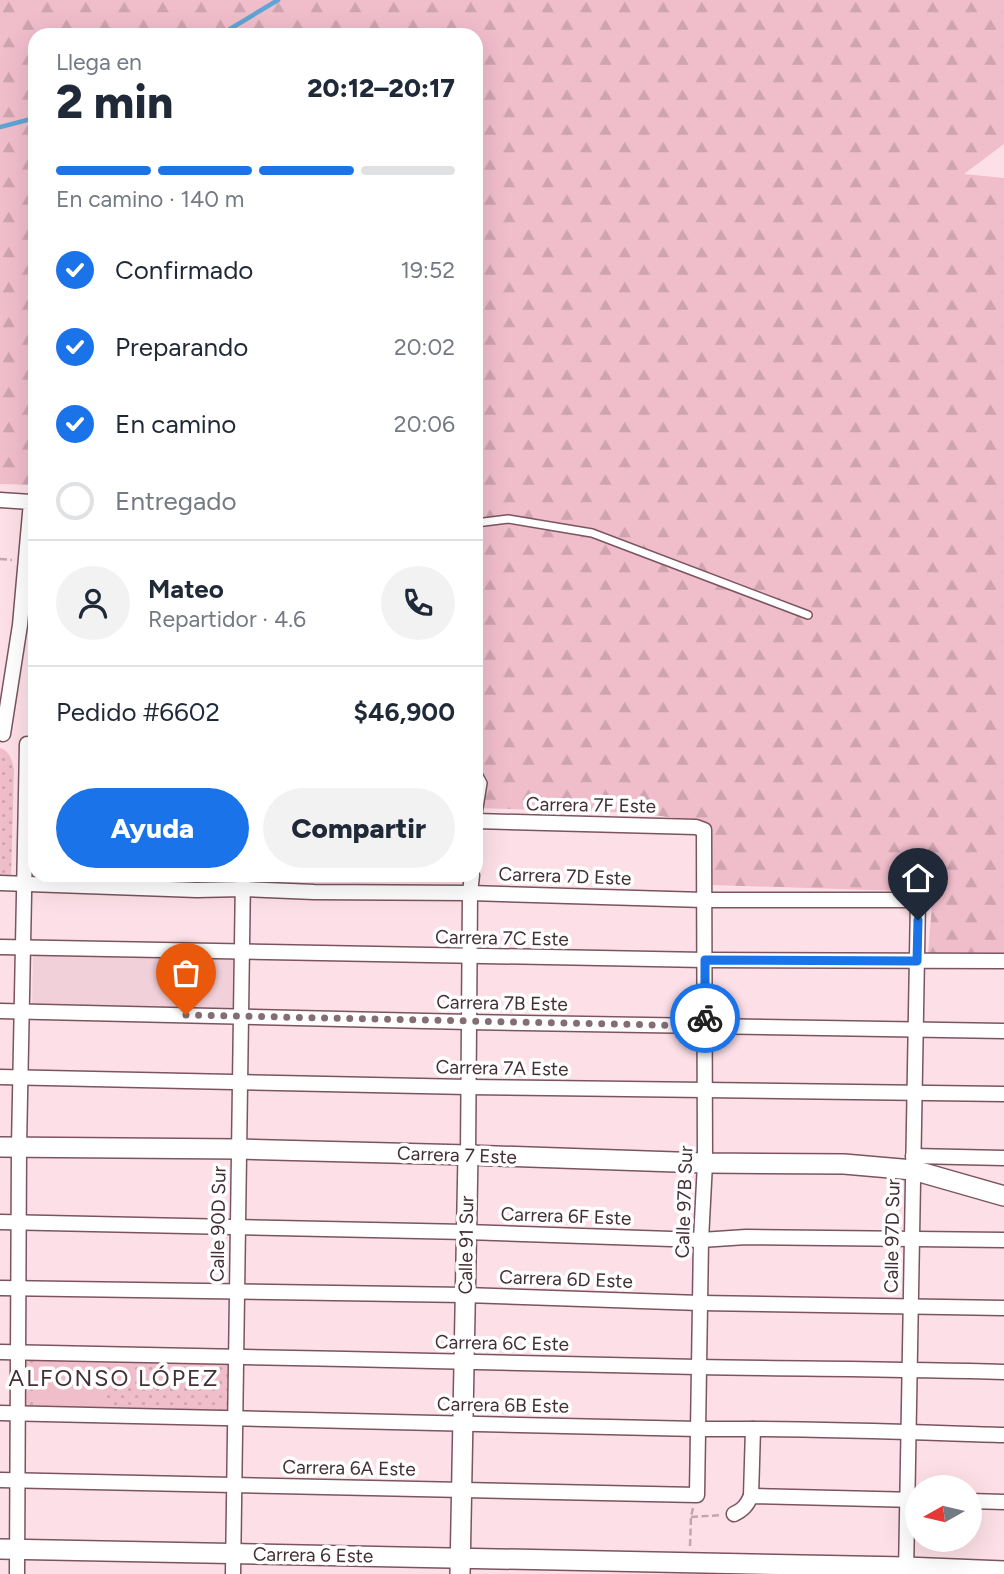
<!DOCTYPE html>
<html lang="es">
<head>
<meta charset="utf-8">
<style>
	body { margin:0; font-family:Figtree,sans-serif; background:#f2f2f3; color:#1f2937; height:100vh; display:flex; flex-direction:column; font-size:26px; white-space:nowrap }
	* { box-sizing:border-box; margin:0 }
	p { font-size:23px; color:#747a83 }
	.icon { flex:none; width:38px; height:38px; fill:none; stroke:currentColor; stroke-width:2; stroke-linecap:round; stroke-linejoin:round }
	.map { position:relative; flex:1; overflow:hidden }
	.sheet { position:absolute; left:28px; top:28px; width:455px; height:854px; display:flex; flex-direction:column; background:#fff; border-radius:21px; box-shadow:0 7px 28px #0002 }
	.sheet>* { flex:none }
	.needle { width:46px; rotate:262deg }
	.buttons { position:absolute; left:905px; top:1475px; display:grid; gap:14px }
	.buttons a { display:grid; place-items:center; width:77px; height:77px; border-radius:50%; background:#fff; box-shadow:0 7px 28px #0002; font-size:35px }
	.pin { position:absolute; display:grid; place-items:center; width:60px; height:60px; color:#fff; margin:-72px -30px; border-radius:50% 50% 50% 0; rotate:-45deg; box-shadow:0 0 7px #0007 }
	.pin .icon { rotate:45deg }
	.courier { position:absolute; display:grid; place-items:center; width:70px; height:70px; margin:-35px; border:5px solid #1a73e8; border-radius:50%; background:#fff; color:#222; box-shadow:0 2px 9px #0007 }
	.headline em { font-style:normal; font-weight:800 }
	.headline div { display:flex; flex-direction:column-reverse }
	.headline { display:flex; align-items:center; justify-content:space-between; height:119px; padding:0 28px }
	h1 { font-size:46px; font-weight:800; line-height:52px }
	.bar { display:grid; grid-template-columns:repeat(4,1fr); gap:10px 7px; align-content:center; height:84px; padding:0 28px }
	.bar i { height:9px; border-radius:5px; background:#e0e1e3 }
	.bar .current { background:#1a73e8 }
	.bar p { grid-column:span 4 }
	.line { display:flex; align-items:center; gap:18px; padding:0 28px; border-top:2px solid #e0e1e3 }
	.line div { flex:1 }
	.round { display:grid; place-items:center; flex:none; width:74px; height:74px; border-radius:37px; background:#f2f2f3 }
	ol { padding:0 28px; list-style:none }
	li { display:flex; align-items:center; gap:21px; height:77px }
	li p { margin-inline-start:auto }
	li .icon { padding:7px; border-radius:50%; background:#1a73e8; color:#fff; stroke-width:4 }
	li:last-child { color:#747a83 }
	li i { width:38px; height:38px; border:4px solid #e0e1e3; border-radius:50% }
	.button { display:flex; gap:14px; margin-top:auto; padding:14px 28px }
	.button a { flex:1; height:80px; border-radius:42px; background:#1a73e8; color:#fff; font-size:28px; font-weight:800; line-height:80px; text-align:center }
	.button a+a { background:#f2f2f3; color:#1f2937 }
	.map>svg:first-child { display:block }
	.built { fill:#f2d0d9 }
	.grass { fill:url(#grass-dots) }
	.forest { fill:url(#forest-firs) }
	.pitch { fill:#f0bdcb }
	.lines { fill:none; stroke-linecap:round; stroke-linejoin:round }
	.stream { stroke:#5ea4d4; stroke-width:4.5 }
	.lane-casing { stroke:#7b545f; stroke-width:10 }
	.street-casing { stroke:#7b545f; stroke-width:17 }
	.secondary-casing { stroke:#7b545f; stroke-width:22 }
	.path { stroke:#c1a7ad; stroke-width:2.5; stroke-dasharray:7 3.5; stroke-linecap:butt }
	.lane { stroke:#fff; stroke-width:7 }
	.street { stroke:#fff; stroke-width:14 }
	.secondary { stroke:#fff; stroke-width:19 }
	.done { stroke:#846e73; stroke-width:7; stroke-dasharray:0 12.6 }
	.route { stroke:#1a73e8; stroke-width:9 }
	.labels { text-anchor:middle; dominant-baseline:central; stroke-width:7; stroke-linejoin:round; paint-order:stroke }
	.street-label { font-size:19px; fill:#433035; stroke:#fff }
	.quarter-label { font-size:23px; letter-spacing:2px; fill:#433035; stroke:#fff }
</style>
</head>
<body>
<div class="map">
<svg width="1004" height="1574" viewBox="0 0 1004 1574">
	<defs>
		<pattern id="grass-dots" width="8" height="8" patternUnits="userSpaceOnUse" patternTransform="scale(1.75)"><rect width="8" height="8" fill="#f0bdcb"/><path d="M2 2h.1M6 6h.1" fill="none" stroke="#cfa3af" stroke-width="1.8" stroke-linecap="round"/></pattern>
		<pattern id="forest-firs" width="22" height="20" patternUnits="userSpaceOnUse" patternTransform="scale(1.75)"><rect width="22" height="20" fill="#f0bdcb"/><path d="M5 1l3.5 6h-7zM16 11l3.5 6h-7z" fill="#cfa3af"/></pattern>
	</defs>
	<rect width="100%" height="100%" fill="#fde0e7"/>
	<polygon class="built" points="33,955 237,959 236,1009 32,1005"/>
	<g class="grass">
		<path d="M0 748C10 751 12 760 14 770L11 878 0 877Z"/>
		<polygon points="24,1359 229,1364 228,1413 23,1407"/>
	</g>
	<polygon class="forest" points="0,0 1004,0 1004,144 964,174 1004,178 1004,955 928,954 933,892 712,885 709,829 676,818 637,813 476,808 476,35 35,35 35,485 0,484"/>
	<polygon class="pitch" points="33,1360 103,1361 103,1406 33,1405"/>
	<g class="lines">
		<g class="stream">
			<polyline points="220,35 278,0"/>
			<polyline points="0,127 35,118"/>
		</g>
		<g class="lane-casing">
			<g id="lane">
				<polyline points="476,523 508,519 592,533 808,615"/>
				<polyline points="476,770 483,783 477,820"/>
			</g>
		</g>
		<g class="street-casing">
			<g id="street">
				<polyline points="0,500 31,502 20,625 3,734"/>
				<polyline points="0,883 197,890 243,889 314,892 470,893 704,900 918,900 906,1574"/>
				<polyline points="0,947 705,960 1004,961"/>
				<polyline points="0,1011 469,1022 1004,1031"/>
				<polyline points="0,1077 468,1087 1004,1094"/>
				<polyline points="468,1155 470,893 472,875"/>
				<polyline points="913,1156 1004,1158"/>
				<polyline points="0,1222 466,1232 701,1240 746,1237 1004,1240"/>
				<polyline points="0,1288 465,1295 700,1303 1004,1308"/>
				<path d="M0 1352C233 1356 465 1362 698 1367 800 1369 902 1369 1004 1372"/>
				<path d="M0 1413 698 1429C800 1428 902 1432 1004 1435"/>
				<polyline points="0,1480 697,1495 701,1240 705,1163 704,830 696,827 476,821"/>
				<polyline points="751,1496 753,1429"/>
				<polyline points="970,1501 1004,1502"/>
				<path d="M734 1514C743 1510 747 1505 751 1496L917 1500"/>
				<polyline points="17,1574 19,1147 27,744"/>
				<polyline points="233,1574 243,875"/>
			</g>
		</g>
		<g class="secondary-casing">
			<g id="secondary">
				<polyline points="0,1147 239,1149 468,1155 705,1163 844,1164 913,1170 1004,1196"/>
				<polyline points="0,1549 906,1567 1004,1571"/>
				<polyline points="460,1574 468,1155"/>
			</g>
		</g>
		<g class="path">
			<polyline points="0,559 12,560"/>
			<polyline points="691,1517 722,1515"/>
			<polyline points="690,1546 691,1517 693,1508"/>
		</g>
		<use href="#lane" class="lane"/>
		<use href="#street" class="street"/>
		<use href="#secondary" class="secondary"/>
	</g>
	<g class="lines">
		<polyline class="done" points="186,1015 705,1026 705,1018"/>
		<polyline class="route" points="705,1018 705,960 917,961 918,920"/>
	</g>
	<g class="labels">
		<g class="street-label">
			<text transform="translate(591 805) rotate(1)">Carrera 7F Este</text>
			<text transform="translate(565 876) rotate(2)">Carrera 7D Este</text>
			<text transform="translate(502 938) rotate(1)">Carrera 7C Este</text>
			<text transform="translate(502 1003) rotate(1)">Carrera 7B Este</text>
			<text transform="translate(502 1068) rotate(1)">Carrera 7A Este</text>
			<text transform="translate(457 1155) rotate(2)">Carrera 7 Este</text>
			<text transform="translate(684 1202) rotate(-88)">Calle 97B Sur</text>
			<text transform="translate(566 1216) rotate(2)">Carrera 6F Este</text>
			<text transform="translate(218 1224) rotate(-89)">Calle 90D Sur</text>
			<text transform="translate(892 1236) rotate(-89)">Calle 97D Sur</text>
			<text transform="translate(466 1245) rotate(-89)">Calle 91 Sur</text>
			<text transform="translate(566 1279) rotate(2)">Carrera 6D Este</text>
			<text transform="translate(502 1343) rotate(1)">Carrera 6C Este</text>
			<text transform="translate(503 1405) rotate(1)">Carrera 6B Este</text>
			<text transform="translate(349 1468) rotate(1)">Carrera 6A Este</text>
			<text transform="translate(313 1555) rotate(1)">Carrera 6 Este</text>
		</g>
		<g class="quarter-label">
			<text x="114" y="1378">ALFONSO LÓPEZ</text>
		</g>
	</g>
</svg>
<div class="buttons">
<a><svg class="needle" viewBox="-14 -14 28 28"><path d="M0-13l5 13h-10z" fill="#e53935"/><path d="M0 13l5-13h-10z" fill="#747a83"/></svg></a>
</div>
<div class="pin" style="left:186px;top:1015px;background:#ea580c"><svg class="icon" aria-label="bag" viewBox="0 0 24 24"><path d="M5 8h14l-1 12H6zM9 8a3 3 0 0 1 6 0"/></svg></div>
<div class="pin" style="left:918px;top:920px;background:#1f2937"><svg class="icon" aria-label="home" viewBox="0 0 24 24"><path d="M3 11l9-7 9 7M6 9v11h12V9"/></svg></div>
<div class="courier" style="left:705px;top:1018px"><svg class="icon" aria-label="bike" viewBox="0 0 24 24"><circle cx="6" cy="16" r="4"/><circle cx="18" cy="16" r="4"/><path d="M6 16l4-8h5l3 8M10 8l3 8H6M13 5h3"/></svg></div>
<section class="sheet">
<div class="headline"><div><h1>2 min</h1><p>Llega en</p></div><em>20:12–20:17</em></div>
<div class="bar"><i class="current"></i><i class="current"></i><i class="current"></i><i></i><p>En camino · 140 m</p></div>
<ol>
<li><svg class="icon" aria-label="check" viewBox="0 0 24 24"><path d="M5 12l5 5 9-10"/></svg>Confirmado<p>19:52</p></li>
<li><svg class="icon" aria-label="check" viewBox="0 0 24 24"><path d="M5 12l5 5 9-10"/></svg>Preparando<p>20:02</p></li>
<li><svg class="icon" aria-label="check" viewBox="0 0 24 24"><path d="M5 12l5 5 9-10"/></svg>En camino<p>20:06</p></li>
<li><i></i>Entregado</li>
</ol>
<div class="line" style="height:126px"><a class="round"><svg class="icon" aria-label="person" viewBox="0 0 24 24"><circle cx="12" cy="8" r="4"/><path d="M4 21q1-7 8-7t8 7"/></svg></a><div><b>Mateo</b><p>Repartidor · 4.6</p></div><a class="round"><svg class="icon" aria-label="phone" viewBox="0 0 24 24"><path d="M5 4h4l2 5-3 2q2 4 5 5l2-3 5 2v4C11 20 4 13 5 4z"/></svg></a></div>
<div class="line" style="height:91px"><div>Pedido #6602</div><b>$46,900</b></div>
<div class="button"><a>Ayuda</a><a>Compartir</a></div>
</section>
</div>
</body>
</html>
